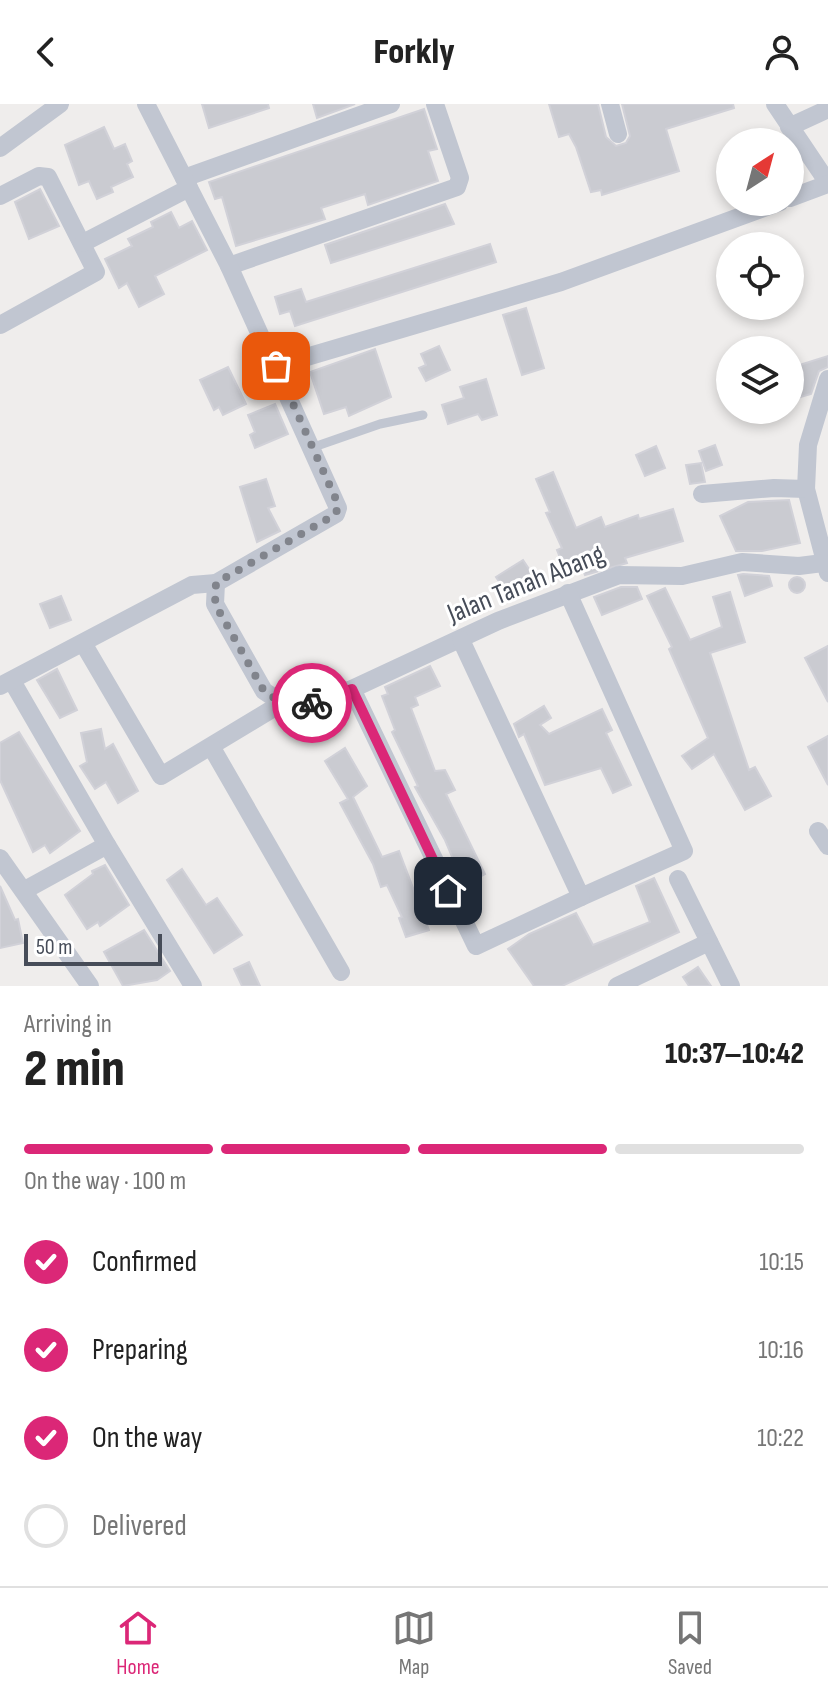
<!DOCTYPE html>
<html lang="en">
<head>
<meta charset="utf-8">
<style>
	body { margin:0; font-family:"Sofia Sans Condensed",sans-serif; background:#f6f6f6; color:#222; height:100vh; display:flex; flex-direction:column; font-size:30px; white-space:nowrap }
	* { box-sizing:border-box; margin:0 }
	p { font-size:26px; color:#767676 }
	.icon { flex:none; width:44px; height:44px; fill:none; stroke:currentColor; stroke-width:2; stroke-linecap:round; stroke-linejoin:round }
	.map { position:relative; height:882px; overflow:hidden }
	.panel { display:flex; flex-direction:column; background:#fff; flex:1 }
	.panel>* { flex:none }
	.needle { width:52px; rotate:36deg }
	.controls { position:absolute; left:716px; top:24px; display:grid; gap:16px }
	.controls a { display:grid; place-items:center; width:88px; height:88px; border-radius:50%; background:#fff; box-shadow:0 4px 12px #0003; font-size:40px }
	.scale { position:absolute; left:24px; bottom:20px; width:138px; box-sizing:border-box; padding-left:8px; border:4px solid #464c58; border-top:0; font-size:22px; line-height:28px; white-space:nowrap; color:#464c58; -webkit-text-stroke:6px #fff; paint-order:stroke }
	.pin { position:absolute; display:grid; place-items:center; width:68px; height:68px; color:#fff; margin:-34px; border-radius:16px; box-shadow:0 4px 12px #0006 }
	.courier { position:absolute; display:grid; place-items:center; width:80px; height:80px; margin:-40px; border:6px solid #db2777; border-radius:50%; background:#fff; color:#222; box-shadow:0 2px 10px #0007 }
	.summary em { font-style:normal; font-weight:800 }
	.summary div { display:flex; flex-direction:column-reverse }
	.summary { display:flex; align-items:center; justify-content:space-between; height:136px; padding:0 24px }
	h1 { font-size:52px; font-weight:800; line-height:60px }
	.bar { display:grid; grid-template-columns:repeat(4,1fr); gap:12px 8px; align-content:center; height:96px; padding:0 24px }
	.bar i { height:10px; border-radius:6px; background:#e0e0e0 }
	.bar .on { background:#db2777 }
	.bar p { grid-column:span 4 }
	ol { padding:0 24px; list-style:none }
	li { display:flex; align-items:center; gap:24px; height:88px }
	li p { margin-inline-start:auto }
	li .icon { padding:8px; border-radius:50%; background:#db2777; color:#fff; stroke-width:4 }
	li:last-child { color:#767676 }
	li i { width:44px; height:44px; border:4px solid #e0e0e0; border-radius:50% }
	header { display:flex; justify-content:space-between; align-items:center; height:104px; padding:0 24px; background:#fff; font-size:36px; font-weight:800 }
	.dock { display:flex; justify-content:space-around; align-items:center; height:112px; border-top:2px solid #e0e0e0; background:#fff; font-size:22px; color:#767676 }
	.dock a { display:grid; justify-items:center; gap:4px }
	.dock .on { color:#db2777 }
	.map>svg:first-child { display:block }
	.building { fill:#cacbd1; stroke:#d1d1d8; stroke-width:2 }
	.lines { fill:none; stroke-linecap:round; stroke-linejoin:round }
	.lane { stroke:#c1c6d1; stroke-width:9 }
	.street { stroke:#c1c6d1; stroke-width:18 }
	.done { stroke:#81848c; stroke-width:8; stroke-dasharray:0 14.4 }
	.route { stroke:#db2777; stroke-width:10 }
	.labels { text-anchor:middle; dominant-baseline:central; stroke-width:6; stroke-linejoin:round; paint-order:stroke }
	.street-label { font-size:28px; fill:#464c58; stroke:#fff }
</style>
</head>
<body>
<header><svg class="icon" aria-label="back" viewBox="0 0 24 24"><path d="M15 5l-7 7 7 7"/></svg>Forkly<svg class="icon" aria-label="person" viewBox="0 0 24 24"><circle cx="12" cy="8" r="4"/><path d="M4 21q1-7 8-7t8 7"/></svg></header>
<div class="map">
<svg width="828" height="882" viewBox="0 0 828 882">
	<rect width="100%" height="100%" fill="#efedec"/>
	<g class="building">
		<polygon points="202,0 268,0 269,4 209,24"/>
		<polygon points="313,0 355,0 317,14"/>
		<polygon points="549,0 598,0 606,33 616,42 626,39 630,32 622,0 733,0 734,4 666,25 679,67 602,91 601,86 591,88 576,43 569,30 559,33"/>
		<polygon points="424,5 437,45 428,47 438,77 368,101 365,90 321,104 325,115 236,142 222,93 215,95 209,78"/>
		<polygon points="104,23 114,45 125,40 132,57 127,60 133,73 111,83 113,88 97,95 89,77 79,81 65,41"/>
		<polygon points="40,85 59,122 29,135 15,98"/>
		<polygon points="445,100 454,120 331,159 325,141"/>
		<polygon points="171,108 179,124 192,117 207,146 155,172 164,190 139,203 127,179 119,184 105,155 132,142 128,135 153,123 151,118"/>
		<polygon points="490,140 496,158 295,222 290,207 280,210 275,193 301,185 306,198"/>
		<polygon points="526,204 544,264 522,271 503,211"/>
		<polygon points="439,242 450,266 426,277 419,264 426,261 421,250"/>
		<polygon points="375,245 391,293 349,312 346,303 324,310 310,268"/>
		<polygon points="828,252 828,263 819,267 811,290 797,294 790,264"/>
		<polygon points="228,263 246,300 223,311 219,303 214,306 200,276"/>
		<polygon points="486,275 497,311 482,316 478,310 448,320 442,301 464,294 460,283"/>
		<polygon points="275,300 288,330 255,344 250,331 255,328 248,311"/>
		<polygon points="715,341 722,361 706,367 699,347"/>
		<polygon points="656,342 665,364 645,372 636,351"/>
		<polygon points="701,359 705,378 690,380 686,361"/>
		<polygon points="553,368 576,424 601,413 605,423 638,411 639,415 673,405 683,437 625,454 627,459 585,471 582,464 567,471 557,446 562,444 546,409 550,408 536,375"/>
		<polygon points="266,375 275,402 268,404 280,427 257,438 240,383"/>
		<polygon points="789,396 800,439 762,447 736,447 720,412 748,398"/>
		<polygon points="523,456 537,477 510,494 496,473"/>
		<polygon points="743,470 769,472 772,482 745,492 738,471"/>
		<circle cx="797" cy="481" r="8"/>
		<polygon points="621,483 637,483 642,495 602,511 594,493"/>
		<polygon points="665,484 690,536 722,523 713,493 730,488 745,538 710,549 749,666 755,663 771,692 745,706 714,650 692,665 682,652 708,634 669,545 672,543 647,492"/>
		<polygon points="61,492 71,516 50,524 40,500"/>
		<polygon points="828,542 828,598 805,554"/>
		<polygon points="430,562 440,582 415,593 418,601 411,604 435,667 445,666 455,686 446,690 485,770 464,781 445,736 415,683 418,682 392,628 395,626 382,592 388,590 385,583"/>
		<polygon points="57,565 77,606 60,614 37,576"/>
		<polygon points="544,602 551,614 540,621 549,630 602,605 612,626 606,629 631,681 613,689 601,664 545,681 524,630 519,633 514,620"/>
		<polygon points="101,625 105,645 113,640 138,687 118,699 106,678 95,685 80,662 87,658 81,629"/>
		<polygon points="19,628 80,727 50,749 45,741 33,748 0,676 0,639"/>
		<polygon points="828,632 828,681 808,643"/>
		<polygon points="345,644 367,682 353,693 382,753 399,747 429,826 406,833 399,814 402,813 387,781 381,783 373,760 340,699 348,695 325,657"/>
		<polygon points="105,761 129,801 100,822 98,818 87,825 65,791 93,770 92,767"/>
		<polygon points="182,765 206,801 217,794 242,831 214,849 167,776"/>
		<polygon points="654,774 679,828 562,882 534,882 508,845 529,830 576,809 593,841 650,818 636,782"/>
		<polygon points="0,782 15,816 18,815 23,839 0,844"/>
		<polygon points="144,826 170,867 157,876 123,882 104,848"/>
		<polygon points="249,858 260,882 242,882 234,865"/>
		<polygon points="698,863 711,882 689,882 683,873"/>
	</g>
	<g class="lines">
		<polyline class="lane" points="311,344 380,320 423,311"/>
		<g class="street">
			<polyline points="610,0 618,30"/>
			<polyline points="775,0 828,79"/>
			<polyline points="789,23 828,5"/>
			<polyline points="0,44 60,0"/>
			<polyline points="184,74 391,0"/>
			<polyline points="0,92 39,72 48,73 96,168 0,221"/>
			<polyline points="790,94 828,80"/>
			<polyline points="83,139 189,84"/>
			<polyline points="229,162 457,83 460,74 435,0"/>
			<polyline points="276,262 561,178 780,98"/>
			<polyline points="806,385 828,469"/>
			<polyline points="702,390 774,384 806,385 808,341 828,275"/>
			<polyline points="216,479 215,500 264,587 282,599 304,602 352,585 498,517 619,471 682,472 742,458 799,462 823,459"/>
			<polyline points="461,536 581,793 684,747 568,489"/>
			<polyline points="83,539 161,672 282,599"/>
			<polyline points="12,577 107,741 25,786"/>
			<polyline points="0,582 192,481 216,479 336,410 338,404 229,162 146,0"/>
			<polyline points="352,585 476,842 581,793"/>
			<polyline points="212,644 341,868"/>
			<polyline points="818,727 828,742"/>
			<polyline points="107,741 193,882"/>
			<polyline points="0,754 90,882"/>
			<polyline points="678,775 731,882"/>
			<polyline points="617,882 709,838"/>
		</g>
	</g>
	<g class="lines">
		<polyline class="done" points="276,262 338,400 336,410 216,479 215,500 264,587 282,599 312,599"/>
		<polyline class="route" points="312,599 352,585 448,787"/>
	</g>
	<g class="labels">
		<g class="street-label">
			<text transform="translate(526 480) rotate(-22)">Jalan Tanah Abang</text>
		</g>
	</g>
</svg>
<div class="controls">
<a><svg class="needle" viewBox="-14 -14 28 28"><path d="M0-13l5 13h-10z" fill="#e53935"/><path d="M0 13l5-13h-10z" fill="#767676"/></svg></a>
<a><svg class="icon" aria-label="locate" viewBox="0 0 24 24"><circle cx="12" cy="12" r="6"/><path d="M12 2v4M12 18v4M2 12h4M18 12h4"/></svg></a>
<a><svg class="icon" aria-label="layers" viewBox="0 0 24 24"><path d="M12 4l9 5-9 5-9-5zM3 14l9 5 9-5"/></svg></a>
</div>
<div class="scale">50 m</div>
<div class="pin" style="left:276px;top:262px;background:#ea580c"><svg class="icon" aria-label="bag" viewBox="0 0 24 24"><path d="M5 8h14l-1 12H6zM9 8a3 3 0 0 1 6 0"/></svg></div>
<div class="pin" style="left:448px;top:787px;background:#1f2937"><svg class="icon" aria-label="home" viewBox="0 0 24 24"><path d="M3 11l9-7 9 7M6 9v11h12V9"/></svg></div>
<div class="courier" style="left:312px;top:599px"><svg class="icon" aria-label="bike" viewBox="0 0 24 24"><circle cx="6" cy="16" r="4"/><circle cx="18" cy="16" r="4"/><path d="M6 16l4-8h5l3 8M10 8l3 8H6M13 5h3"/></svg></div>
</div>
<section class="panel">
<div class="summary"><div><h1>2 min</h1><p>Arriving in</p></div><em>10:37–10:42</em></div>
<div class="bar"><i class="on"></i><i class="on"></i><i class="on"></i><i></i><p>On the way · 100 m</p></div>
<ol>
<li><svg class="icon" aria-label="check" viewBox="0 0 24 24"><path d="M5 12l5 5 9-10"/></svg>Confirmed<p>10:15</p></li>
<li><svg class="icon" aria-label="check" viewBox="0 0 24 24"><path d="M5 12l5 5 9-10"/></svg>Preparing<p>10:16</p></li>
<li><svg class="icon" aria-label="check" viewBox="0 0 24 24"><path d="M5 12l5 5 9-10"/></svg>On the way<p>10:22</p></li>
<li><i></i>Delivered</li>
</ol>
</section>
<nav class="dock">
<a class="on"><svg class="icon" aria-label="home" viewBox="0 0 24 24"><path d="M3 11l9-7 9 7M6 9v11h12V9"/></svg>Home</a>
<a><svg class="icon" aria-label="map" viewBox="0 0 24 24"><path d="M3 6l6-2 6 2 6-2v14l-6 2-6-2-6 2zM9 4v14M15 6v14"/></svg>Map</a>
<a><svg class="icon" aria-label="saved" viewBox="0 0 24 24"><path d="M7 4h10v16l-5-4-5 4z"/></svg>Saved</a>
</nav>
</body>
</html>
